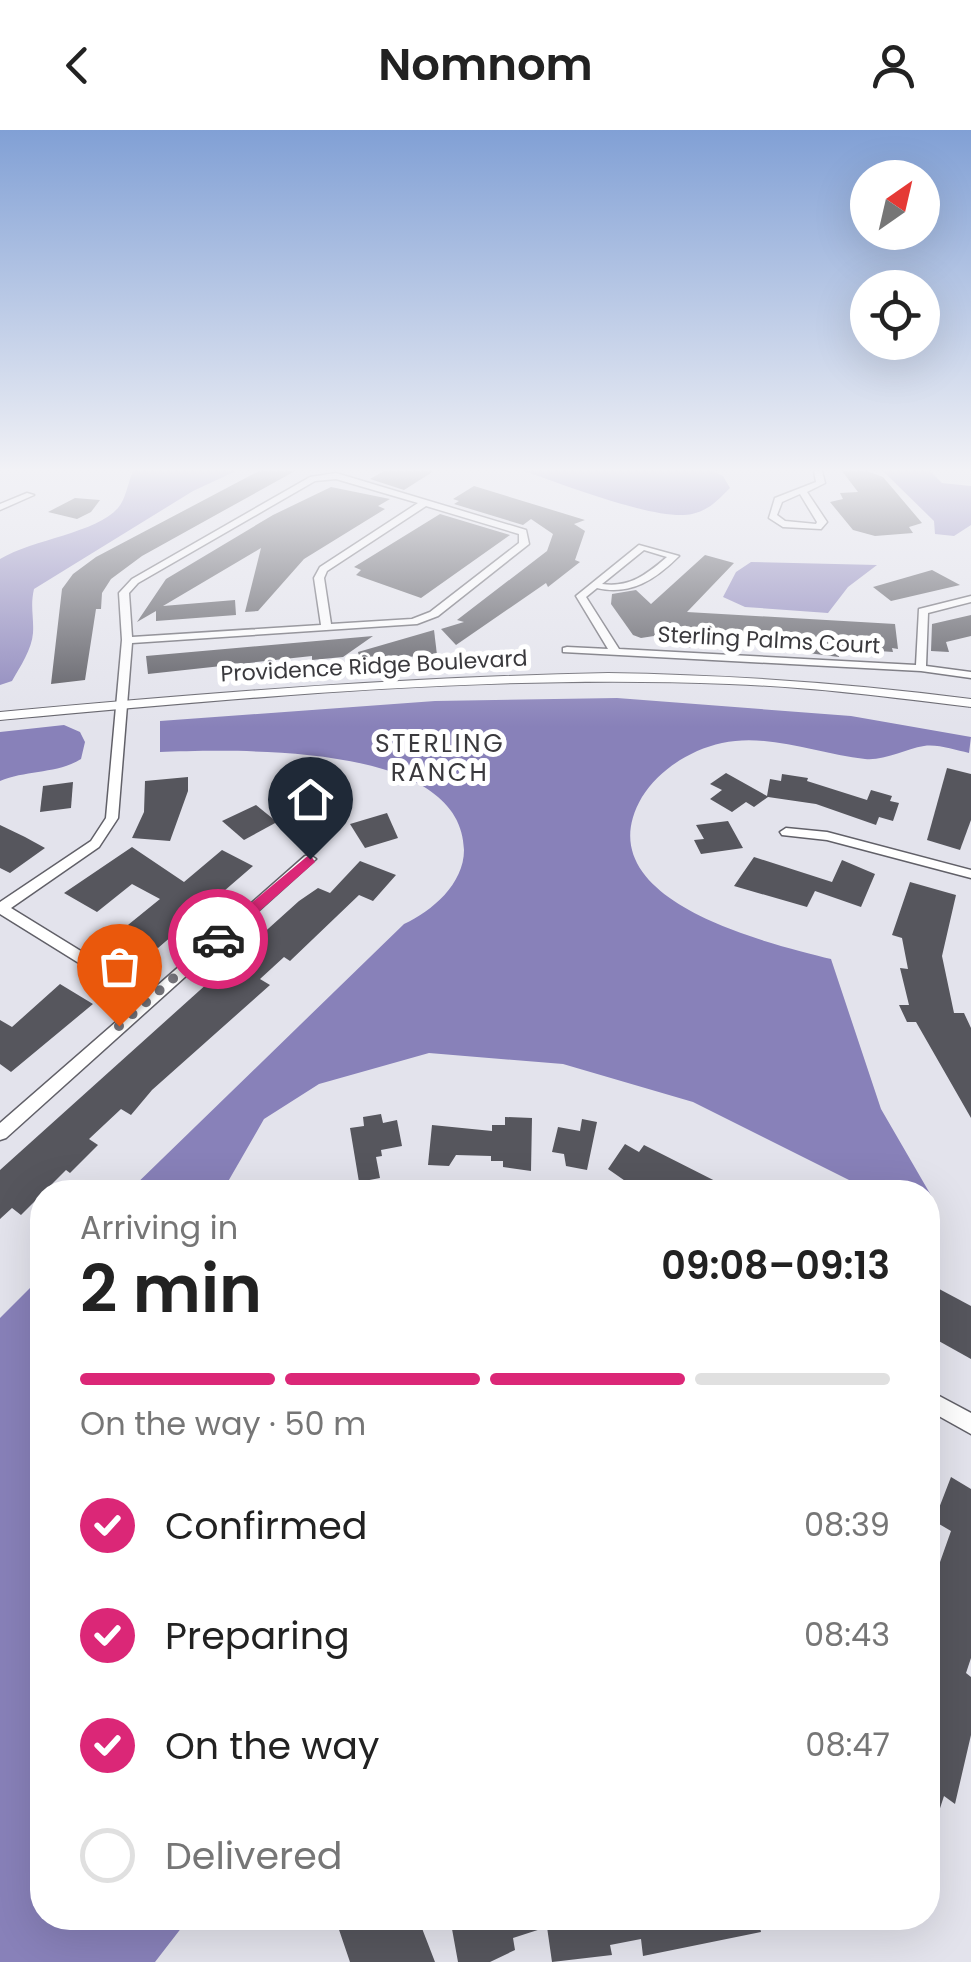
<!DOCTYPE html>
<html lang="en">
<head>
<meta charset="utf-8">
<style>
	body { margin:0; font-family:Poppins,sans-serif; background:#f6f6f6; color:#222; height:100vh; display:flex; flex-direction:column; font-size:38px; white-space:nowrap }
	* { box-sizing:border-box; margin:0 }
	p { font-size:32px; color:#767676 }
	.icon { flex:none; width:55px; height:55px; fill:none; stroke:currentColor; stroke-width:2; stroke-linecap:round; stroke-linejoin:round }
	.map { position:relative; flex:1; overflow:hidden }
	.details { position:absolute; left:30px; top:1050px; width:910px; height:750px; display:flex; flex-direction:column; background:#fff; border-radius:40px; box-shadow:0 10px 40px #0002 }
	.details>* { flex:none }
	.needle { width:65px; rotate:34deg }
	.fabs { position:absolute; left:850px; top:30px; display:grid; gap:20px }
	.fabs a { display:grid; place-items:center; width:90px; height:90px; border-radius:50%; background:#fff; box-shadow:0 10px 40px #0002; font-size:50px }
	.pin { position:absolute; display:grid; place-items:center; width:85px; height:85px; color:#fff; margin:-102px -42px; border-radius:50% 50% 50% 0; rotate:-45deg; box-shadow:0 0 10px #0007 }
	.pin .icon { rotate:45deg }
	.courier { position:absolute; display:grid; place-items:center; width:100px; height:100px; margin:-50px; border:8px solid #db2777; border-radius:50%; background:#fff; color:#222; box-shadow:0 2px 12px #0007 }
	.head em { font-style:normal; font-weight:600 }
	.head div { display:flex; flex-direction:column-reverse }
	.head { display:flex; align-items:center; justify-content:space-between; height:170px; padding:0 50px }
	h1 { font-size:65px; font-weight:600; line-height:75px }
	.bar { display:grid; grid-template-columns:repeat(4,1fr); gap:15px 10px; align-content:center; height:120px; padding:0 50px }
	.bar i { height:12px; border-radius:8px; background:#e0e0e0 }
	.bar .current { background:#db2777 }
	.bar p { grid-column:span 4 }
	ol { padding:0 50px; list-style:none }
	li { display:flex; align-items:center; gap:30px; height:110px }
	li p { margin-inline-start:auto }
	li .icon { padding:10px; border-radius:50%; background:#db2777; color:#fff; stroke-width:4 }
	li:last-child { color:#767676 }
	li i { width:55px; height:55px; border:5px solid #e0e0e0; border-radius:50% }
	header { display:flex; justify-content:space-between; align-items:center; height:130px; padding:0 50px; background:#fff; font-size:45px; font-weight:600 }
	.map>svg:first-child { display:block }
	.water { fill:#8881b9 }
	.building { fill:#56565d }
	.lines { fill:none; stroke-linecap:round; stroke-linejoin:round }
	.street-casing { stroke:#616068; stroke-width:3 }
	.secondary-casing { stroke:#616068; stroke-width:2 }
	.street { fill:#fff; fill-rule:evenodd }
	.secondary { fill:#fff; fill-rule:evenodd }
	.route { fill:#db2777 }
	.done { stroke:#75747a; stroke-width:10; stroke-dasharray:0 18 }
	.labels { text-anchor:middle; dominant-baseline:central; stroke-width:10; stroke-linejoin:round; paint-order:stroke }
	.far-street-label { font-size:22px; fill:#3a393d; stroke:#fff }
	.far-neighbourhood-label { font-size:25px; letter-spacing:2.5px; fill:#3a393d; stroke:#fff }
</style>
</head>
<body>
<header><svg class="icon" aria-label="back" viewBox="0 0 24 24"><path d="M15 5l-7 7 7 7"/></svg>Nomnom<svg class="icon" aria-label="person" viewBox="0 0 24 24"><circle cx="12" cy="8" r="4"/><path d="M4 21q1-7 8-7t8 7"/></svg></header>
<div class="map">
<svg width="971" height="1832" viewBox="0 0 971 1832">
	<rect width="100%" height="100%" fill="#e3e3ec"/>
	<g class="water">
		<path d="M133 341H236L193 361 34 459C30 476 34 487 33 503 32 519 20 537 12 551L0 555V429C34 409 96 403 118 378 126 369 128 352 133 341Z"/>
		<path d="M524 341H713L723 346 730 358C717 371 709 380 692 384 657 392 560 353 524 341Z"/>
		<polygon points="883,341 930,341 942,353 971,356 971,395 954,406 935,404 934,391"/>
		<polygon points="751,432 877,435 848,457 828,483 745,477 723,467 736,442"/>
		<path d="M617 568 851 586 971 607 969 623C955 620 938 614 924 616 905 619 884 631 865 629 818 624 769 603 722 613 690 620 659 640 642 667 582 770 767 813 831 829L881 979 932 1067 928 1062H873L693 972 563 934 429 923 319 954 264 989 222 1062H128L404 794C432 781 464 754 464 720 462 610 233 620 160 622V591L435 571Z"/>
		<path d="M64 595 80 602 85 612 81 629C57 644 26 640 0 651V602Z"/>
		<polygon points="42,1146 42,1788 189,1788 155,1832 0,1832 0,1188"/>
	</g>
	<g class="building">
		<polygon points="259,341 295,341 142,426 111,449 102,463 101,479 96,479 85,550 51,554 62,459 73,444 96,427"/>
		<polygon points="384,341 434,341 404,360 370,349"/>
		<polygon points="842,341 867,341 883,347 922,393 909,397 913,403 875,406 853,400 830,372 843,369 840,363 858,362"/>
		<polygon points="474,356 585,390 574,394 585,401 575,430 580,432 548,457 546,453 456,515 441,499 464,492 457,490 547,421 553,404 531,389 523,395 454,374 459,371 453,369"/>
		<polygon points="331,357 390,369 378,376 385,379 304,429 258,481 245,482 261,418 163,476 235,470 236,485 156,491 156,481 137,492 166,449 273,385"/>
		<polygon points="75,368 100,370 91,382 77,389 48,382"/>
		<polygon points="440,384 510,405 421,468 356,445 361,440 354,437"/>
		<polygon points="705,425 734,433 687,482 895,494 898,519 892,518 893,522 838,518 839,527 808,523 804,509 713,504 713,518 699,518 682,517 680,502 641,508 633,505 611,474 612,464 636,460 651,474"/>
		<polygon points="932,440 960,455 891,471 873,457"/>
		<polygon points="971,485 971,506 946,512 949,522 931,521 932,494"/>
		<polygon points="434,500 437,525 360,530 358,522"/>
		<polygon points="373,506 343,527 312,530 312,526 148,544 146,526"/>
		<polygon points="947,638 971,644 971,690 960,720 927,710"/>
		<polygon points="726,643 767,666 770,649 781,651 782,644 808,648 807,651 867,670 871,660 892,666 890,671 899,673 893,691 879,687 876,695 816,674 768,667 754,677 746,672 732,682 710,669 722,660 710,654"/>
		<polygon points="188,647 188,661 170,711 132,708 144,682 145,651"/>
		<polygon points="73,652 71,678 40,682 43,656"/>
		<polygon points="297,656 341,658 335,686 290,682"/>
		<polygon points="256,675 277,692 244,710 222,691"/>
		<polygon points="387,683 398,708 365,718 350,694"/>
		<polygon points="728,691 743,718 701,724 694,710 704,709 696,695"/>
		<polygon points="0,695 25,707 45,718 10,743 0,738"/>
		<polygon points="132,717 184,752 222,720 253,736 158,818 123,799 160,769 132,754 97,782 64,763"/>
		<polygon points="754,727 832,752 842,730 875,744 861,777 815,761 807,777 734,756"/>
		<polygon points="360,731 396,745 373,771 359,765 290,831 284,827 260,849 270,855 152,960 131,985 121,979 89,1009 98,1015 70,1043 66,1040 21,1085 12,1078 0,1089 0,1040 299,771 318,758 330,763"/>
		<polygon points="910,752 956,765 942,826 954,883 964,883 971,898 971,988 916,892 907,892 899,875 909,875 900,838 908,839 902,808 892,805"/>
		<polygon points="60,854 93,874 11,942 0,934 0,890 12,897"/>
		<polygon points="381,984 383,993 397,990 402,1016 381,1020 382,1026 376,1027 380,1048 359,1052 350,998 364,996 363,987"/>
		<polygon points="505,987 532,988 531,1041 503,1037 503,1031 491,1031 491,1026 456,1025 449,1036 428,1035 432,995 492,1001 492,995 505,995"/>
		<polygon points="582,989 597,992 587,1040 566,1036 564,1024 552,1022 558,997 580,1001"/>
		<polygon points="625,1014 639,1022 644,1015 737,1062 641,1062 608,1039"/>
		<polygon points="928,1153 971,1176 971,1229 928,1205"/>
		<polygon points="951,1347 971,1359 971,1528 966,1543 971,1547 971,1605 955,1674 944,1666 931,1706 928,1493 933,1478 928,1466 951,1401 934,1391"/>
		<polygon points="335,1788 383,1788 388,1800 406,1788 418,1788 435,1832 350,1832"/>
		<polygon points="450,1788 758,1788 761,1802 643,1826 641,1809 610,1815 612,1825 552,1832 547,1797 513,1808 515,1820 490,1832 458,1832"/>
	</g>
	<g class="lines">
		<g class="street-casing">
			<g id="street">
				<path d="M814 341H822L825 353 807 362 827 392 821 399 783 397 769 388 775 368 816 352ZM800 364 817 392 816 394 785 391 777 385 782 372Z"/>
				<path d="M336 343 526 400 529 414 438 486 417 494 132 513 118 688 99 717 11 778 149 863 305 726 310 725 316 729 6 1008 0 1010V993L140 871 0 784V772L91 711 106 688 122 510 119 463 132 449 310 347ZM336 349 418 373 320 437 314 448 321 495 132 507 129 463 138 453 315 351ZM426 376 519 404V413L430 482 412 489 331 494 324 448 327 441Z"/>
				<polygon points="27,363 34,365 0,380 0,374"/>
				<path d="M639 415 679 426C656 449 631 466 597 458L586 467 619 519 916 535 919 479 971 466V472L928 483 926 536 971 542V548L921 541 563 522V518L567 517 608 519 576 466ZM644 420 667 427C647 444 630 458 602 454Z"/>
				<polygon points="786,698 827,702 971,740 971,748 827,710 782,705 780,702"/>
				<polygon points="928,1260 971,1283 971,1304 928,1280"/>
			</g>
		</g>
		<g class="secondary-casing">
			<path id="secondary" d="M608 543C730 545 850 553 971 569V577C890 567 810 557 729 554 485 544 242 568 0 590V582C203 563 404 547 608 543Z"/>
		</g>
		<use href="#street" class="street"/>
		<use href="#secondary" class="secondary"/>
	</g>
	<linearGradient id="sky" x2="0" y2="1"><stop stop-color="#81a0d5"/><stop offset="0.57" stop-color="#f2f2f6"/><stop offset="1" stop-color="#f2f2f6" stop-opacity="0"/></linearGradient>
	<rect width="971" height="597" fill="url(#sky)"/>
	<polygon class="route" points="310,724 315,732 223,813 213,813 213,805"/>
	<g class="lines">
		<polyline class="done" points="119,896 218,809"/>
	</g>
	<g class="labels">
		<g class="far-street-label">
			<text transform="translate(769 510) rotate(3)">Sterling Palms Court</text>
			<text transform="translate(374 536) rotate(-3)">Providence Ridge Boulevard</text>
		</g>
		<g class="far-neighbourhood-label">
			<text x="440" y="613">STERLING<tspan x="440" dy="29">RANCH</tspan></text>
		</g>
	</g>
</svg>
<div class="fabs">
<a><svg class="needle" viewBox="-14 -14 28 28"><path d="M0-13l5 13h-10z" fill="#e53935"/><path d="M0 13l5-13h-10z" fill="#767676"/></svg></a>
<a><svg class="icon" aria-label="locate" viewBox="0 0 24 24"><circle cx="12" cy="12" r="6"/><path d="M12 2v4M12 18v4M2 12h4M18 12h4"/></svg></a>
</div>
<div class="pin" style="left:119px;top:896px;background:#ea580c"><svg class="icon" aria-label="bag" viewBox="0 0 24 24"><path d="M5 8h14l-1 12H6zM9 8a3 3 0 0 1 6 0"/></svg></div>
<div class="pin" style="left:310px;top:729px;background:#1f2937"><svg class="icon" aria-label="home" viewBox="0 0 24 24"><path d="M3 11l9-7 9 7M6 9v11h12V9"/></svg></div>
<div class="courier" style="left:218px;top:809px"><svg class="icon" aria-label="car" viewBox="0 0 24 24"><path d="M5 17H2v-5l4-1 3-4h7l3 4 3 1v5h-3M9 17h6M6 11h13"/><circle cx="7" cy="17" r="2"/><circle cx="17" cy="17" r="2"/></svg></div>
<section class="details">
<div class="head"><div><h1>2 min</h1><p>Arriving in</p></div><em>09:08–09:13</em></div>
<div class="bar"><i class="current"></i><i class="current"></i><i class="current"></i><i></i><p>On the way · 50 m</p></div>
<ol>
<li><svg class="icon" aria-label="check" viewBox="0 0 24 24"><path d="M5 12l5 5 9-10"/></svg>Confirmed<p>08:39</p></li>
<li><svg class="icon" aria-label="check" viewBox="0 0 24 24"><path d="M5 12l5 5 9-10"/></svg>Preparing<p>08:43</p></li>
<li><svg class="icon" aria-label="check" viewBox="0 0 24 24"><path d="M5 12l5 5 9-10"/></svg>On the way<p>08:47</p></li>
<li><i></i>Delivered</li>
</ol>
</section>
</div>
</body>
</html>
